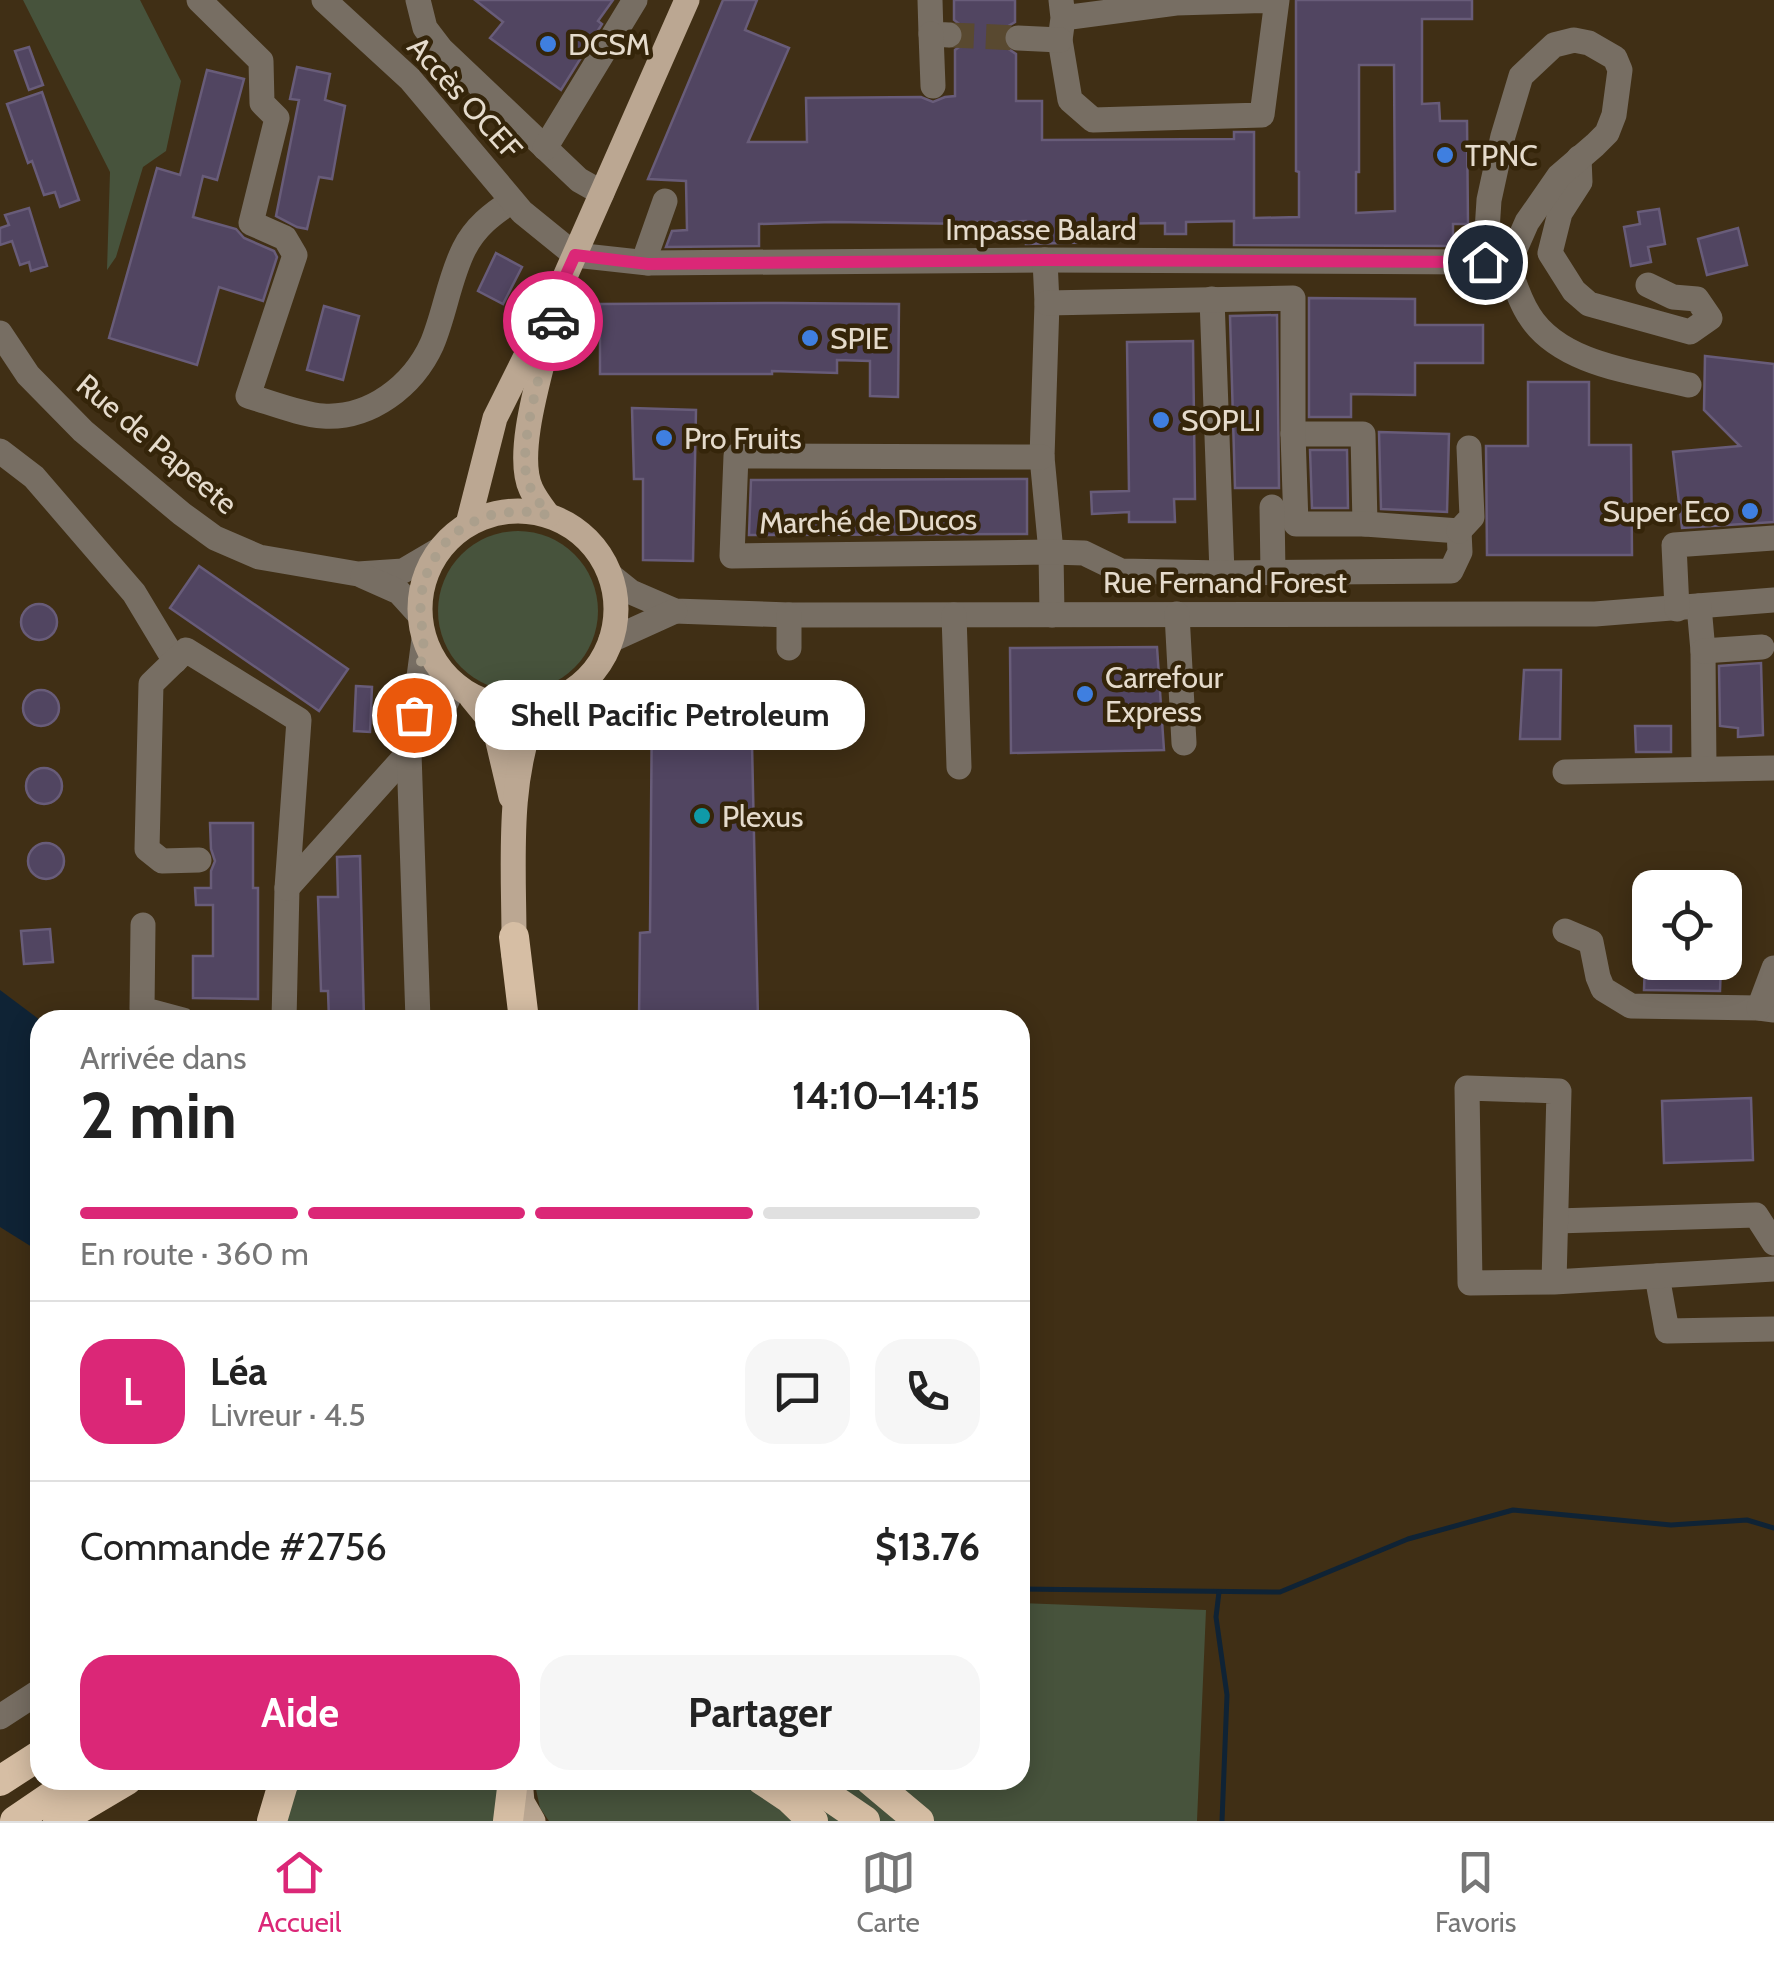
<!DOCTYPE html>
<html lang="fr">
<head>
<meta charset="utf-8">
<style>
	body { margin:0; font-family:Cabin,sans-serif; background:#f6f6f6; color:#222; height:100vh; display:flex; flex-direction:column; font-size:38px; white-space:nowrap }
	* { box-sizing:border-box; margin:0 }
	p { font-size:32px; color:#767676 }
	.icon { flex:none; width:55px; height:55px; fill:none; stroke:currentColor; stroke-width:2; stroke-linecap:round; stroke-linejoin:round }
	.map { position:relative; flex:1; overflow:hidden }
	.side { position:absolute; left:30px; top:1010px; width:1000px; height:780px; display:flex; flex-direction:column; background:#fff; border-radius:30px; box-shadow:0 5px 25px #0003 }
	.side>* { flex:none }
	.controls { position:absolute; left:1632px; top:870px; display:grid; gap:20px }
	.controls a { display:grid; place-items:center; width:110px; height:110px; border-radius:20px; background:#fff; box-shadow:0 5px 25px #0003; font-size:50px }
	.pin { position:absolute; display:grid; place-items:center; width:85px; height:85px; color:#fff; margin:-42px; border:5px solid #fff; border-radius:50%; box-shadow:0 2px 10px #0007 }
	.courier { position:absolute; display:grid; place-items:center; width:100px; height:100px; margin:-50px; border:8px solid #db2777; border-radius:50%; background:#fff; color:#222; box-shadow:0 2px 12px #0007 }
	.bubble { position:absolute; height:70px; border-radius:30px; background:#fff; box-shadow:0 5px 25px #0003; font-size:32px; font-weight:700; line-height:70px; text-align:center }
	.headline em { font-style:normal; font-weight:700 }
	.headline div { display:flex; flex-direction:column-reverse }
	.headline { display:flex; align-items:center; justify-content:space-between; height:170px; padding:0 50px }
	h1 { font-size:65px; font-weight:700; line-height:75px }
	.bar { display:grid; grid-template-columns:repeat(4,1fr); gap:15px 10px; align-content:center; height:120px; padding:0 50px }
	.bar i { height:12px; border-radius:8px; background:#e0e0e0 }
	.bar .selected { background:#db2777 }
	.bar p { grid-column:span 4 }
	.line { display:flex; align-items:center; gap:25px; padding:0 50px; border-top:2px solid #e0e0e0 }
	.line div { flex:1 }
	.round { display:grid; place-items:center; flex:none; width:105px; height:105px; border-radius:30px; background:#f6f6f6 }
	.action { display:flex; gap:20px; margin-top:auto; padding:20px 50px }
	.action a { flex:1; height:115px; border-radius:30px; background:#db2777; color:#fff; font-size:40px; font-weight:700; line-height:115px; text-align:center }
	.action a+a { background:#f6f6f6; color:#222 }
	.tabs { display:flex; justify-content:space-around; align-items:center; height:140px; border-top:2px solid #e0e0e0; background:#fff; font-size:28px; color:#767676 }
	.tabs a { display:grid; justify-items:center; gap:5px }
	.tabs .selected { color:#db2777 }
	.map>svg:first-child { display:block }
	.green { fill:#47533c }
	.water { fill:#0f2335 }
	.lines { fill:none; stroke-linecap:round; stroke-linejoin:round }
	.stream { stroke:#0f2335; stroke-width:5 }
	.building { fill:#514561; stroke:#685c79; stroke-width:2.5; fill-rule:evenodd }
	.minor-tunnel { stroke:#594930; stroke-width:25; stroke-dasharray:25 12; stroke-linecap:butt }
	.minor { stroke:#776e63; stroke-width:25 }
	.major { stroke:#bba792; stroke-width:25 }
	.highway { stroke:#d6bea4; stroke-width:30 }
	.done { stroke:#ab9f8c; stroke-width:10; stroke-dasharray:0 18 }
	.route { stroke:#db2777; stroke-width:12 }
	.shop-dot { fill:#3f7fe0; stroke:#35250a; stroke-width:4 }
	.culture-dot { fill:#0f9aa8; stroke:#35250a; stroke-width:4 }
	.labels { text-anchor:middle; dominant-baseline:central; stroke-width:9; stroke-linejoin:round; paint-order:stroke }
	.poi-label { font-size:30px; fill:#e5dbcc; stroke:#35250a; text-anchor:start }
	.street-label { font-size:30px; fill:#e5dbcc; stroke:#35250a }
</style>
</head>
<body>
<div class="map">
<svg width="1774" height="1821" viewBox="0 0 1774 1821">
	<rect width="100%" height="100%" fill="#402f15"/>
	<g class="green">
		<polygon points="23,0 140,0 181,81 166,151 143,167 116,257 107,270 110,172"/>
		<circle cx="518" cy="611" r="80"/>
		<polygon points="1020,1603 1206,1610 1197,1821 549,1821 540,1808 534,1780 1020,1780"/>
		<polygon points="286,1780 507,1780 508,1821 272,1821"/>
	</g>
	<polygon class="water" points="0,990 40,1020 40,1252 0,1227"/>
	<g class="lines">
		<g class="stream">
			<polyline points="1020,1589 1280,1592 1408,1539 1513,1510 1671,1525 1747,1520 1774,1528"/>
			<polyline points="1219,1592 1216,1617 1227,1695 1222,1821"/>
		</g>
	</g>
	<g class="building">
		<polygon points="475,0 613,0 598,21 602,24 561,90 490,38 503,22"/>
		<path d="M723 0H757L745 30 789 48 748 142H807L806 98 921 97 933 102 945 97 955 96V50L962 45 965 35 963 27 954 20V0H1015V22L1005 28 1002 38 1004 46 1016 54V101H1042V140L1234 139V132H1254V218L1299 217V172L1296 171V0H1472V19H1422V104L1439 103 1440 121H1467L1468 224H1453V246L1234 245V221L1186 222V234H1165V223L1102 224V242L1026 244V221L972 222V224L833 222 759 224V246L666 247 672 231 687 230 686 181 648 179ZM1359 65H1394L1395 211 1356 213V172H1359Z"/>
		<polygon points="29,47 43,85 29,90 15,51"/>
		<polygon points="297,67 330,74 325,100 345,106 332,179 319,177 307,229 297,227 276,216 299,100 290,99"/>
		<polygon points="207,70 244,79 217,180 203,176 193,217 236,229 244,238 274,251 277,257 263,301 219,287 197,365 109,338 157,168 180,175"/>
		<polygon points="42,92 79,200 60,207 55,192 44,195 32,161 28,163 7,104"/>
		<polygon points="29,208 47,266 31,271 29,262 20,265 12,241 0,245 0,228 9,225 5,215"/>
		<polygon points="1659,209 1665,244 1648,247 1651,262 1631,266 1624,227 1640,224 1638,212"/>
		<polygon points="1738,228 1747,265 1707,275 1698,239"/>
		<polygon points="496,253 522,267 503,304 478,291"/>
		<polygon points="1309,298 1415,299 1415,325 1483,325 1483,363 1415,363 1415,395 1351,394 1351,417 1309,417"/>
		<polygon points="783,303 899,304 898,397 870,396 870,361 837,360 837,373 772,371 772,374 600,374 600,304"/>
		<polygon points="324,306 359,316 343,380 307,370"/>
		<polygon points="1277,315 1279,488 1235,488 1230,316"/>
		<polygon points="1193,341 1195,499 1174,499 1175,522 1129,522 1129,512 1092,514 1091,492 1129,491 1127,342"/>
		<polygon points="1705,356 1774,364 1774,522 1682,528 1673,452 1740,446 1704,410"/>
		<polygon points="1528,382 1589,382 1589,445 1631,445 1632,555 1487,555 1486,446 1528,446"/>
		<polygon points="632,408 696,410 693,561 643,560 643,479 634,479"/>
		<polygon points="1379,432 1449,434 1447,512 1381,509"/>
		<polygon points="1310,450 1347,450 1348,508 1312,508"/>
		<polygon points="1027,479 1027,534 749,535 751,480"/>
		<polygon points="199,566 348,669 319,711 170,608"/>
		<circle cx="39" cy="622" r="18"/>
		<polygon points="1157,647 1164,750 1011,753 1010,648"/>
		<polygon points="1761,663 1763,735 1738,737 1738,728 1720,726 1719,666"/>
		<polygon points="1524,670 1561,670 1560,739 1520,739"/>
		<polygon points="356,686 372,687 370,732 354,731"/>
		<circle cx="41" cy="708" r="18"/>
		<polygon points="751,698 758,1020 639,1020 640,933 650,932 652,700"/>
		<polygon points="1635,726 1671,726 1671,752 1636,752"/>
		<circle cx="44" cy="786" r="18"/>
		<polygon points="210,823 253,823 253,888 258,888 258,999 193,998 193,956 213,956 213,905 196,905 195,888 211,888 211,871 215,861 211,849"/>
		<circle cx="46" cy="861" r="18"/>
		<polygon points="360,856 364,1020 329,1020 328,991 321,991 318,897 338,897 337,857"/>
		<polygon points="50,929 53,962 24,964 21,931"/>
		<polygon points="1645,962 1721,964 1720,991 1644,990"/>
		<polygon points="1751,1098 1753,1160 1664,1163 1662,1101"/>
	</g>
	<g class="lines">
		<polyline class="minor-tunnel" points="949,35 1018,38"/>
		<g class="minor">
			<path d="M199 0 261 61 262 103 277 118 251 223 285 238 295 255 248 396C269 402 302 415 323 416 370 419 413 386 432 344 445 313 449 279 464 249 475 227 492 214 512 201"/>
			<polyline points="324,0 410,79 522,212 575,255 648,263 1045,260 1485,262 1508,265"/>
			<polyline points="418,0 425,28 441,49 579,180 602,193"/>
			<polyline points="930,0 931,34 949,35"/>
			<polyline points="1061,0 1063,18 1176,3 1277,0 1262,115 1093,120 1070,100 1060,40 1063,18"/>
			<polyline points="931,34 933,86"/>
			<polyline points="1018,38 1060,40"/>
			<polyline points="545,148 635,0"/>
			<polyline points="1579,158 1580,182 1560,213 1550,253 1574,291 1589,304 1690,332 1710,318 1697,299 1673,297 1648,285"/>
			<polyline points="1045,260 1047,303 1042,457 1051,552 1052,615"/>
			<path d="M1485 262 1489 200 1503 136 1521 76 1554 45 1574 40 1589 43 1615 58 1620 70 1614 115 1607 133 1595 145 1559 176 1527 222 1508 265C1514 282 1519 300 1529 315 1560 365 1637 372 1689 385"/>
			<polyline points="648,263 647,252 665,201"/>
			<polyline points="1212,299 1222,573"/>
			<polyline points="0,333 28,375 83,431 182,514 215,538 259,557 358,574 403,571 437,551"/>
			<polyline points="1293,434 1363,434 1365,524"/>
			<polyline points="0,451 34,477 134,593 175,661"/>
			<polyline points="1042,457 736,456 732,556 1051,552 1084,553 1121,571 1222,573 1451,571 1460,552 1459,531 1365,524 1296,524 1293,434 1293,298 1047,303"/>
			<polyline points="1272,507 1273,573"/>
			<polyline points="1459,531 1472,517 1469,448"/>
			<polyline points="363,576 399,592 419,614"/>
			<polyline points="611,576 631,592 675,611 789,615 1595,614 1774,600"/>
			<polyline points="1699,606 1703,651 1704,769"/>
			<polyline points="1677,609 1674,545 1774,538"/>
			<polyline points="1177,614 1184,743"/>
			<polyline points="954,615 959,767"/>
			<polyline points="611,640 675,611"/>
			<polyline points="789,648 789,615"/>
			<polyline points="1703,651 1762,647"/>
			<polyline points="1565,772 1774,768"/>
			<polyline points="199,860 162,861 147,849 151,684 186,650 299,720 287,888 284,1020"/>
			<polyline points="287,888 428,731 442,711 455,684"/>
			<polyline points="143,925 142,1009 183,1020"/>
			<polyline points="1565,931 1591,942 1598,977 1603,989 1631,1006 1759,1008 1774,1010"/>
			<polyline points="1759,1008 1774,968"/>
			<polyline points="418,1020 409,753 424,639"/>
			<polyline points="1556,1221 1756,1215 1774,1243"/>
			<polyline points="1657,1276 1667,1331 1774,1329"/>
			<polyline points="1554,1282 1470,1283 1467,1088 1559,1091 1554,1282 1774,1269"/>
			<polyline points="0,1717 40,1691"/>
		</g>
		<g class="major">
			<circle cx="518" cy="609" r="98"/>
			<path d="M548 515C542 507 535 498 531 489 514 453 542 369 551 329"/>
			<polyline points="468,524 495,418 560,288 687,0"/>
			<polyline points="471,697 494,725 511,797"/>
			<path d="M514 955C515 872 504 783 538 705"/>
			<polyline points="520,1780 522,1802 533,1821"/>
		</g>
		<g class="highway">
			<polyline points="514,937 524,1020"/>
			<polyline points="762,1780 789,1798 813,1821"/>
			<polyline points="805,1780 865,1821"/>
			<polyline points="870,1780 919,1821"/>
			<polyline points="0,1781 40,1755"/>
			<polyline points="15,1821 75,1780"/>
			<polyline points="58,1821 127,1780"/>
			<polyline points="272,1821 283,1784 286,1780"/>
			<polyline points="508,1821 513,1780"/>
		</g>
	</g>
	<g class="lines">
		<path class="done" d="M414 715 424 639 420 614 423 581 438 552 451 536 468 524 494 514 521 511 548 515C539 502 529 490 526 474 520 436 544 361 553 321"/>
		<polyline class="route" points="553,321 560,288 575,255 648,264 1045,260 1485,262"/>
	</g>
	<g class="shop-dot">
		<circle cx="548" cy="44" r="10"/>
		<circle cx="1445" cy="155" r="10"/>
		<circle cx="810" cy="338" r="10"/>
		<circle cx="1161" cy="420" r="10"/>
		<circle cx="664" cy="438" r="10"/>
		<circle cx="1750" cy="511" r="10"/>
		<circle cx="1085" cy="694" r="10"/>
	</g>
	<circle class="culture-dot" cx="702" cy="816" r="10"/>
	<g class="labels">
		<g class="poi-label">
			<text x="568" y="44">DCSM</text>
			<text x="1465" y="155">TPNC</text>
			<text x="830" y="338">SPIE</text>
			<text x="1181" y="420">SOPLI</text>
			<text x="684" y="438">Pro Fruits</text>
			<text x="1730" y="511" text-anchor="end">Super Eco</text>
			<text x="1105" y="677">Carrefour<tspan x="1105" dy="34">Express</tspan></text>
			<text x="722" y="816">Plexus</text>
		</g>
		<g class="street-label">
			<text transform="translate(465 98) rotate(48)">Accès OCEF</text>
			<text x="1041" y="229">Impasse Balard</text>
			<text transform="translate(157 444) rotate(40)">Rue de Papeete</text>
			<text transform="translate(868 521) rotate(-1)">Marché de Ducos</text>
			<text x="1225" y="582">Rue Fernand Forest</text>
		</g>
	</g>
</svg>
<div class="controls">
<a><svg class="icon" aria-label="locate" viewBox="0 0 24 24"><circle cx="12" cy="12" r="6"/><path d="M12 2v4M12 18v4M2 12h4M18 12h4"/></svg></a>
</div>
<div class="pin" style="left:414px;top:715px;background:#ea580c"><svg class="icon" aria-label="bag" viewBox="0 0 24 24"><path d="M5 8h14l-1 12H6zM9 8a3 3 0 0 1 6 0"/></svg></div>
<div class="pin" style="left:1485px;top:262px;background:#1f2937"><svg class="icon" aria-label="home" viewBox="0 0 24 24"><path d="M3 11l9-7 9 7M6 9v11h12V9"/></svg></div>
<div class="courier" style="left:553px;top:321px"><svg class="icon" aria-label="car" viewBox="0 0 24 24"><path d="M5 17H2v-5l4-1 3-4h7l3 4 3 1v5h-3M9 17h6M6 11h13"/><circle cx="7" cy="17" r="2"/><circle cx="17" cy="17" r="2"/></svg></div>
<div class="bubble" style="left:475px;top:680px;width:390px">Shell Pacific Petroleum</div>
<section class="side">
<div class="headline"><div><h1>2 min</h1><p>Arrivée dans</p></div><em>14:10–14:15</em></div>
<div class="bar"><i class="selected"></i><i class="selected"></i><i class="selected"></i><i></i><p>En route · 360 m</p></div>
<div class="line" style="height:180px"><b class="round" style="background:#db2777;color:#fff">L</b><div><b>Léa</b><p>Livreur · 4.5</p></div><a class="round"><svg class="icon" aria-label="chat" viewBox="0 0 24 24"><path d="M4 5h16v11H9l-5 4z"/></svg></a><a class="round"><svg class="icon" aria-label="phone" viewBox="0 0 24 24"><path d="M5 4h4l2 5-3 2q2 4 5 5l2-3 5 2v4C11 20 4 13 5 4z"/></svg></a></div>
<div class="line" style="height:130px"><div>Commande #2756</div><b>$13.76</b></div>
<div class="action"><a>Aide</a><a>Partager</a></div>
</section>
</div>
<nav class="tabs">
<a class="selected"><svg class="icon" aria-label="home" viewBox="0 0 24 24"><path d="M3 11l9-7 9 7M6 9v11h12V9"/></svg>Accueil</a>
<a><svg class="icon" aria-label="map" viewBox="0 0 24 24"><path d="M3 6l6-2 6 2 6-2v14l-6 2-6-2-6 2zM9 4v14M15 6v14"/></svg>Carte</a>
<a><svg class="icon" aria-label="saved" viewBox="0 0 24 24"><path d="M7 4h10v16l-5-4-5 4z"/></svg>Favoris</a>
</nav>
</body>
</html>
